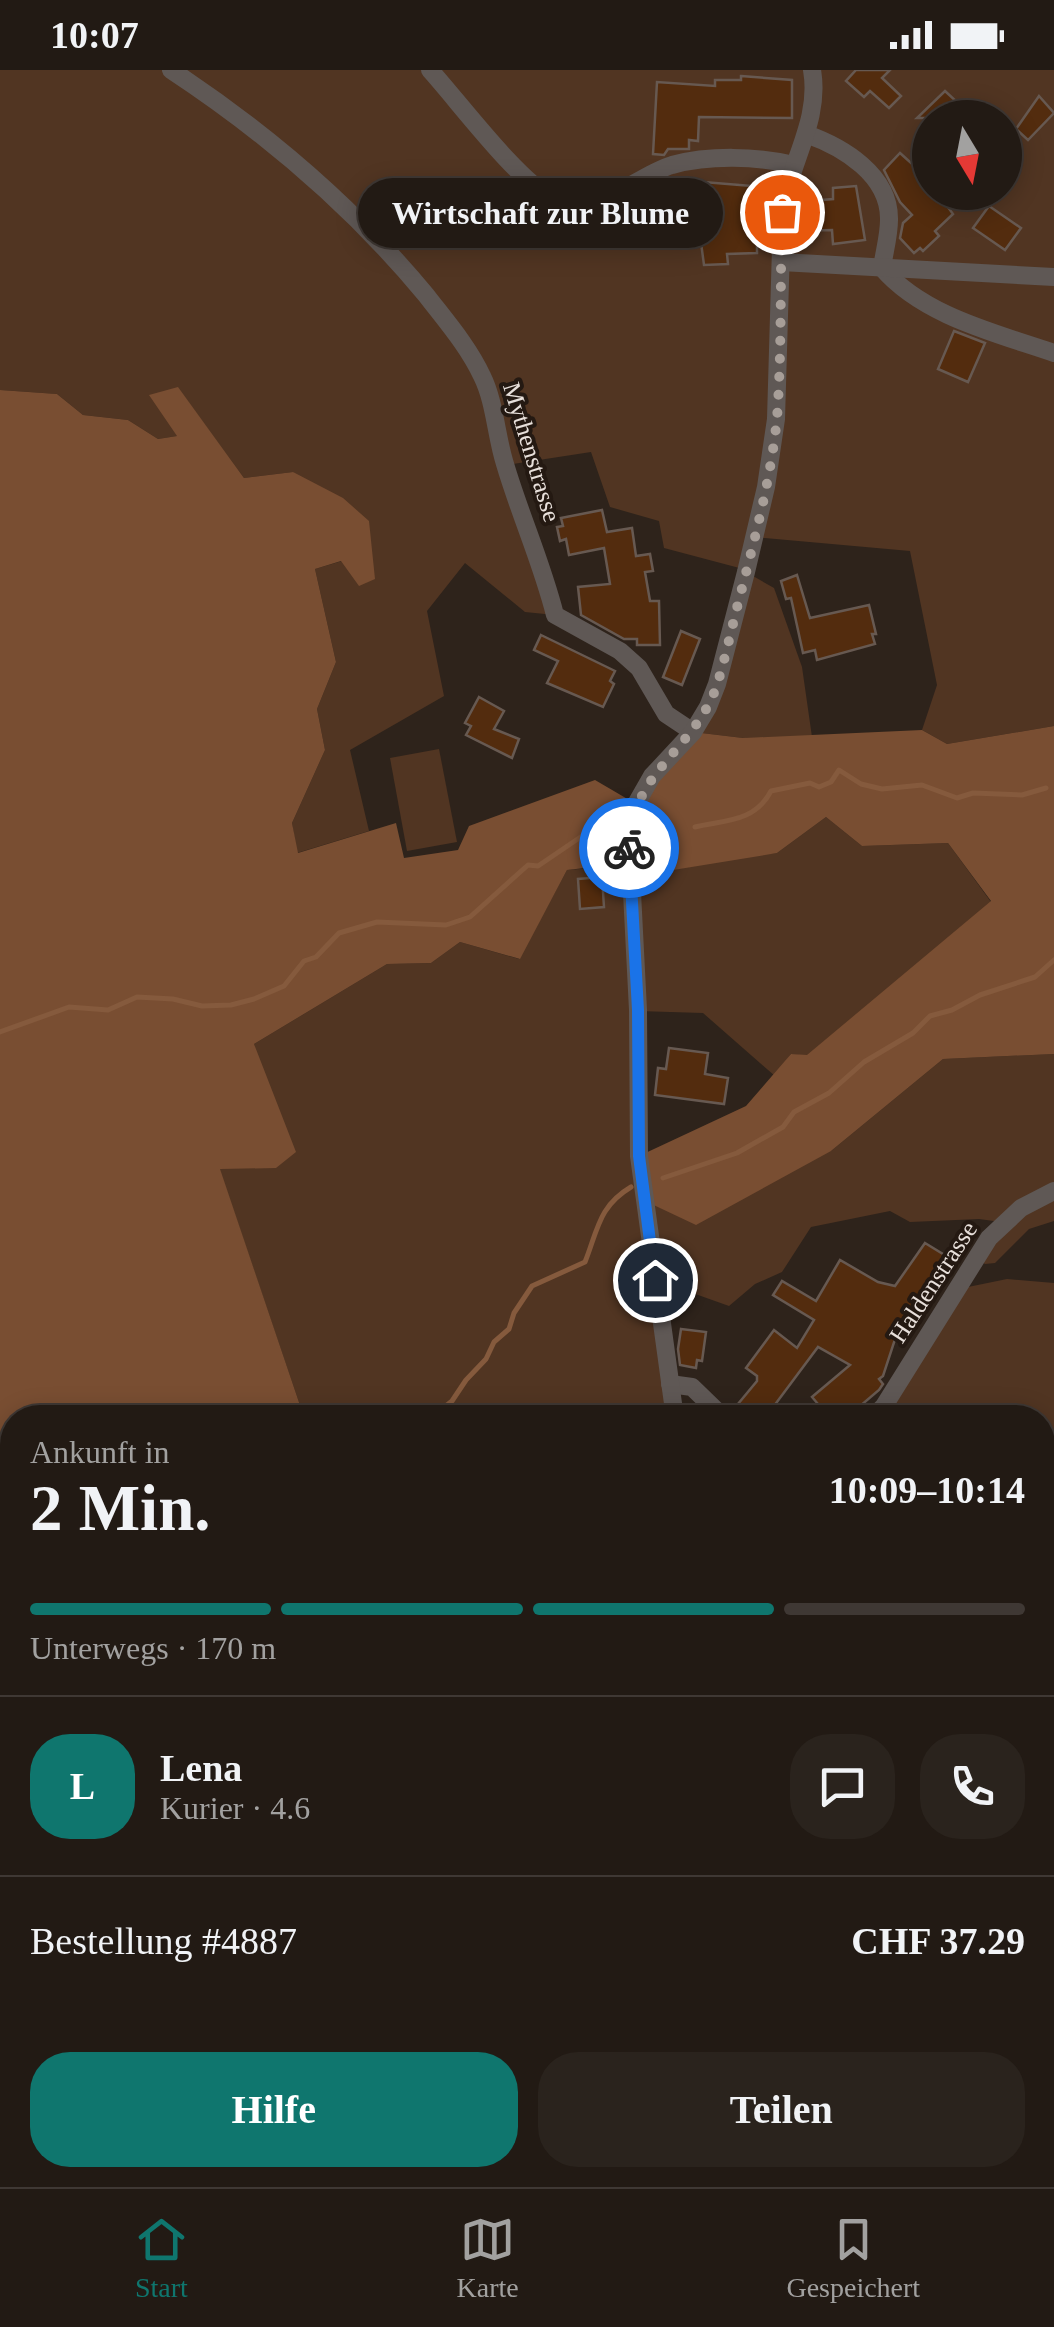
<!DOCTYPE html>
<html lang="de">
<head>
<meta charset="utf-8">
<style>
	body { margin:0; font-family:Georgia,serif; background:#2a231d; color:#f1f3f6; height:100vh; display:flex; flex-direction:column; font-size:38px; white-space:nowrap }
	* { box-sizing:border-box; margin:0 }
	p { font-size:32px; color:#a2a1a0 }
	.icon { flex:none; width:55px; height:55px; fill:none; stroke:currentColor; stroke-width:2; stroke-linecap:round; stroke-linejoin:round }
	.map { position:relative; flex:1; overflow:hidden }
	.drawer { position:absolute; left:0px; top:1335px; width:1055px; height:782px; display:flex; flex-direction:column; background:#221a14; border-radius:40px 40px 0 0; box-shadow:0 5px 25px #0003,0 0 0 2px #3f3834 }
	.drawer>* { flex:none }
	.needle { width:65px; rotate:170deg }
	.buttons { position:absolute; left:912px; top:30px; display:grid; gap:20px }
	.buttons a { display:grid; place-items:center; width:110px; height:110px; border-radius:50%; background:#221a14; box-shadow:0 5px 25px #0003,0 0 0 2px #3f3834; font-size:50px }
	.pin { position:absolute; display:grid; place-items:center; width:85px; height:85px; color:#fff; margin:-42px; border:5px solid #fff; border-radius:50%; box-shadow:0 2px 10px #0007 }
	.courier { position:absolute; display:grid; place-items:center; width:100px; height:100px; margin:-50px; border:8px solid #1a73e8; border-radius:50%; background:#fff; color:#222; box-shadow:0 2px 12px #0007 }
	.bubble { position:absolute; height:70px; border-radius:35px; background:#221a14; box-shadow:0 5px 25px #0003,0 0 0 2px #3f3834; font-size:32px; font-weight:700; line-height:70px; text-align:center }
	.headline em { font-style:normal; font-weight:700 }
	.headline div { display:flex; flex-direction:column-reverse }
	.headline { display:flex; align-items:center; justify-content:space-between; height:170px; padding:0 30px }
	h1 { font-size:65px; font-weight:700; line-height:75px }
	.bar { display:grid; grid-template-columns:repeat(4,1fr); gap:15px 10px; align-content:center; height:120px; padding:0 30px }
	.bar i { height:12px; border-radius:8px; background:#3f3834 }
	.bar .current { background:#0f766e }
	.bar p { grid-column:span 4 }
	.line { display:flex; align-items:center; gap:25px; padding:0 30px; border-top:2px solid #3f3834 }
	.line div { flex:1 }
	.round { display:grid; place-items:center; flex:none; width:105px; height:105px; border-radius:40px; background:#2a231d }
	.primary-button { display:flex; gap:20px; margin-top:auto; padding:20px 30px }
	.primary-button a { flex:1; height:115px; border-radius:40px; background:#0f766e; color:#fff; font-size:40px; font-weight:700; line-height:115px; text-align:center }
	.primary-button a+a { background:#2a231d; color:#f1f3f6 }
	.status { display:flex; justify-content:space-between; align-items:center; height:70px; padding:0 50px; background:#221a14; direction:ltr }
	.status svg { height:28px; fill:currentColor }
	.tabs { display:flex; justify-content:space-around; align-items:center; height:140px; border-top:2px solid #3f3834; background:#221a14; font-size:28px; color:#a2a1a0 }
	.tabs a { display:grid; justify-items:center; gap:5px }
	.tabs .current { color:#0f766e }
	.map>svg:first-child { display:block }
	.green { fill:#513522; fill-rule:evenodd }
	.forest { fill:#794e32 }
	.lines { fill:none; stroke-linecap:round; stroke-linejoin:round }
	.stream { stroke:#855a3d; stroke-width:5 }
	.building { fill:#532c0e; stroke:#675951; stroke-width:2.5 }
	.minor { stroke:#5f5855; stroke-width:18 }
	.done { stroke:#a79e98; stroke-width:10; stroke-dasharray:0 18 }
	.route { stroke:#1a73e8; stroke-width:12 }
	.labels { text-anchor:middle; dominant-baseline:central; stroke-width:8; stroke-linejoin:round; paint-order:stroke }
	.street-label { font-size:25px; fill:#e8e0db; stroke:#241912 }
</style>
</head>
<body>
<div class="status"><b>10:07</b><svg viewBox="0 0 49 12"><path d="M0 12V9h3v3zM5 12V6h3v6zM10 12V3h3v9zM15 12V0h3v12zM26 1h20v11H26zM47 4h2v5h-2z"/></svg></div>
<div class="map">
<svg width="1054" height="2117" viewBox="0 0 1054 2117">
	<rect width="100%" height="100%" fill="#2e231b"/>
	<g class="green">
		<path d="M0 0H1054V656L947 674 922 660 937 615 910 481 755 467 747 500 664 478 659 451 610 437 591 382 506 395 555 545 525 542 465 493 427 541 444 626 350 680 369 761 297 783 292 753 325 680 317 639 336 592 315 499 342 491 293 402 244 408 178 318 177 366 158 369 128 350 83 345 57 324 0 320ZM930 48H1005V122H930Z"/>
		<polygon points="746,502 774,518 802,597 812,667 743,668 693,662"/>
		<polygon points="439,679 457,772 407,781 390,688"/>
		<polygon points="826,747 862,776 948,773 991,832 807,986 791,984 775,1006 703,943 638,941 639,1086 831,1081 943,989 1054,984 1054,1151 1029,1159 995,1193 985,1194 977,1188 1001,1152 979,1149 910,1152 890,1141 811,1157 782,1202 755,1214 729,1236 656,1210 675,1347 304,1347 219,1098 276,1098 254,974 387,894 431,893 460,872 519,889 567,800 777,783"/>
		<polygon points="1007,1209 1054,1213 1054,2117 0,2117 0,1430 12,1438 12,2105 1042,2105 1042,1676 1052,1667 1042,1664 1042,1348 894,1347 884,1336 968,1217"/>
	</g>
	<polygon class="forest" points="178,317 244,408 293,402 343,428 369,451 375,509 359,516 341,491 315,499 336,592 317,639 325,680 292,753 298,783 396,753 404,788 458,780 469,756 595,710 636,734 693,662 743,668 922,660 947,674 1054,656 1054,984 943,989 831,1081 696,1155 643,1130 639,1086 746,1036 791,984 807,985 991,831 948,773 862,776 826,747 777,783 667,801 629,793 567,800 520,889 460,872 431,893 387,894 254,974 296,1082 276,1098 220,1099 304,1347 12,1348 12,1438 0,1430 0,320 57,324 83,345 128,350 158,369 177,366 149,325"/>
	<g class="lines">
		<g class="stream">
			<path d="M695 757C726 750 755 752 771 721L810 713 819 717 831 712 839 700 861 714 882 719 922 715 957 728 973 723 1022 725 1046 718"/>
			<polyline points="0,962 69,937 108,940 137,927 173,929 202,936 231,935 254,929 284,916 304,891 316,887 339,863 377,852 446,855 470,847 528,795 538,796 588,762 599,760"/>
			<polyline points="663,1108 737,1083 783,1057 794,1042 829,1023 864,992 913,963 930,946 952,940 980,925 1035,907 1054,890"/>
			<path d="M431 1348 452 1331 466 1310 486 1289 494 1272 509 1259 514 1243 532 1216 585 1192C598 1159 599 1136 631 1117"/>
			<polyline points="0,1371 12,1380"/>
		</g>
	</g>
	<g class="building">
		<polygon points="856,0 890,0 882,8 901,26 889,38 870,21 864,27 846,11"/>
		<polygon points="741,6 792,10 792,48 699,47 698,71 689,70 689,79 668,79 664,85 653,84 657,12 715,16 715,10 741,10"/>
		<polygon points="945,21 957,32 948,43 954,48 917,48"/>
		<polygon points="1039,26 1054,43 1028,70 1016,59"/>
		<polygon points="900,83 930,110 930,122 937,122 953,144 935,161 939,166 923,181 920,178 914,183 900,168 903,153 912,145 900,132 884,100"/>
		<polygon points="679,110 775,118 769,153 757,150 757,183 727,184 728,194 704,195 700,165 715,165 715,136 664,134 665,115 679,116"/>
		<polygon points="856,116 865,170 833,174 832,160 794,161 797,132 833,129 833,118"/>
		<polygon points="989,136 1021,158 1005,180 973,158"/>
		<polygon points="954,261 985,273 968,312 938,299"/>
		<polygon points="602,440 607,462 632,458 636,486 650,484 653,501 645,502 650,531 659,531 660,575 637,575 637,569 624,569 581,545 578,517 610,514 604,478 569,485 566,469 560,471 557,457 563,456 561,448"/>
		<polygon points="797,505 810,548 869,535 876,564 872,564 875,574 817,590 815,580 803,583 791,528 786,529 781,511"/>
		<polygon points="681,561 700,569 682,615 663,607"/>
		<polygon points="541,565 615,601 610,611 614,614 603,637 547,613 558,591 534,580"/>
		<polygon points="479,627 504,641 494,659 519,669 512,688 466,665 471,656 465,653"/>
		<polygon points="602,807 604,837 580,839 578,809"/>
		<polygon points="669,978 708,983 705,1004 728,1008 724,1034 655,1025 658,998 666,999"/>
		<polygon points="925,1173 951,1189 911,1254 900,1254 883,1306 879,1309 883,1314 879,1320 846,1348 802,1348 818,1334 812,1327 850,1295 818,1277 765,1348 736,1348 733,1340 757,1311 757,1306 746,1298 774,1260 797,1278 814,1250 773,1225 782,1211 816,1231 840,1190 878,1212 895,1216"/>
		<polygon points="681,1259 706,1262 702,1291 697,1290 696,1298 680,1295 678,1279"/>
	</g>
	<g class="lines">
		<g class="minor">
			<path d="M171 0C265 62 354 138 426 225 446 251 468 276 482 306 495 332 496 366 505 394 520 445 542 493 555 545L620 581 639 598 666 644 693 662"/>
			<path d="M430 0C459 32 517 110 552 128 596 152 632 107 672 95 709 85 757 86 794 95"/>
			<path d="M806 64C843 77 890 105 889 150 889 166 884 183 882 198 923 246 996 263 1054 283"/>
			<polyline points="781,192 1054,207"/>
			<polyline points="670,1314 692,1317 724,1348"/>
			<path d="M675 1348 639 1086 638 940 629 764 636 734 652 706 693 662 708 637 717 614 746 502 766 417 776 349 782 143C789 93 821 51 812 0"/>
			<polyline points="872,1348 884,1336 989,1168 1021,1138 1054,1121"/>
			<polyline points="1042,1505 1054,1507"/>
			<polyline points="0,1769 12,1749"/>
			<polyline points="1042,1869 1054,1887"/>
		</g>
	</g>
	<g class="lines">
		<path class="done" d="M629 778C631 700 694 682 717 615 726 586 732 556 740 526 755 468 771 408 777 348 782 280 780 211 782 142"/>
		<polyline class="route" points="629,778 638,940 639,1086 655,1210"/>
	</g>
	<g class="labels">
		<g class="street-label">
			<text transform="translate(532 382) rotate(73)">Mythenstrasse</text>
			<text transform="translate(933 1212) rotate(-57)">Haldenstrasse</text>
		</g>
	</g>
</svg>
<div class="buttons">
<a><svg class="needle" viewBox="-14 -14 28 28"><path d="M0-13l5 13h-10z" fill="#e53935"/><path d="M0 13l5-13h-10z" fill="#a2a1a0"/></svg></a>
</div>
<div class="pin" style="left:782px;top:142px;background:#ea580c"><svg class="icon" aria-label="bag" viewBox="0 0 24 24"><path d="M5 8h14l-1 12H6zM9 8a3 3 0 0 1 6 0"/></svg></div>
<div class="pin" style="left:655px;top:1210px;background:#1f2937"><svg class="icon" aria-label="home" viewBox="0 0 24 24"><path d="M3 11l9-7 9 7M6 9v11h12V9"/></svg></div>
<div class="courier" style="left:629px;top:778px"><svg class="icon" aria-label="bike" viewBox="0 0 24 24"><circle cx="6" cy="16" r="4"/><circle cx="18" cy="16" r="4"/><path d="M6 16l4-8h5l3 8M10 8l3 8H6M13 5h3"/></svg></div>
<div class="bubble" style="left:358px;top:108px;width:365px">Wirtschaft zur Blume</div>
<section class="drawer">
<div class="headline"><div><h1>2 Min.</h1><p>Ankunft in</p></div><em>10:09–10:14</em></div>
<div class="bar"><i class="current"></i><i class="current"></i><i class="current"></i><i></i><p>Unterwegs · 170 m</p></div>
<div class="line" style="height:180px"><b class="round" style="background:#0f766e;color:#fff">L</b><div><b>Lena</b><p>Kurier · 4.6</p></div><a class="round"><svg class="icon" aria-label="chat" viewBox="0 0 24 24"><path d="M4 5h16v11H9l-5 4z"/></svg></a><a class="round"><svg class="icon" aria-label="phone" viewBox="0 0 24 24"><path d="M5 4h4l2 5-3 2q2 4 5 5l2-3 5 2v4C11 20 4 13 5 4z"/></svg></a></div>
<div class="line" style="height:130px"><div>Bestellung #4887</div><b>CHF 37.29</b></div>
<div class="primary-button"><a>Hilfe</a><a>Teilen</a></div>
</section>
</div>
<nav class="tabs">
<a class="current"><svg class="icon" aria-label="home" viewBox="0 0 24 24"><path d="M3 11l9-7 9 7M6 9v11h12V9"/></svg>Start</a>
<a><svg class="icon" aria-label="map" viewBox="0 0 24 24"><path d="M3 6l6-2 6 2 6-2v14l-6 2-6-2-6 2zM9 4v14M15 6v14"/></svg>Karte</a>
<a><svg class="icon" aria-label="saved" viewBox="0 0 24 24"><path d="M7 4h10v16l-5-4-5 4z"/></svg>Gespeichert</a>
</nav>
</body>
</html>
